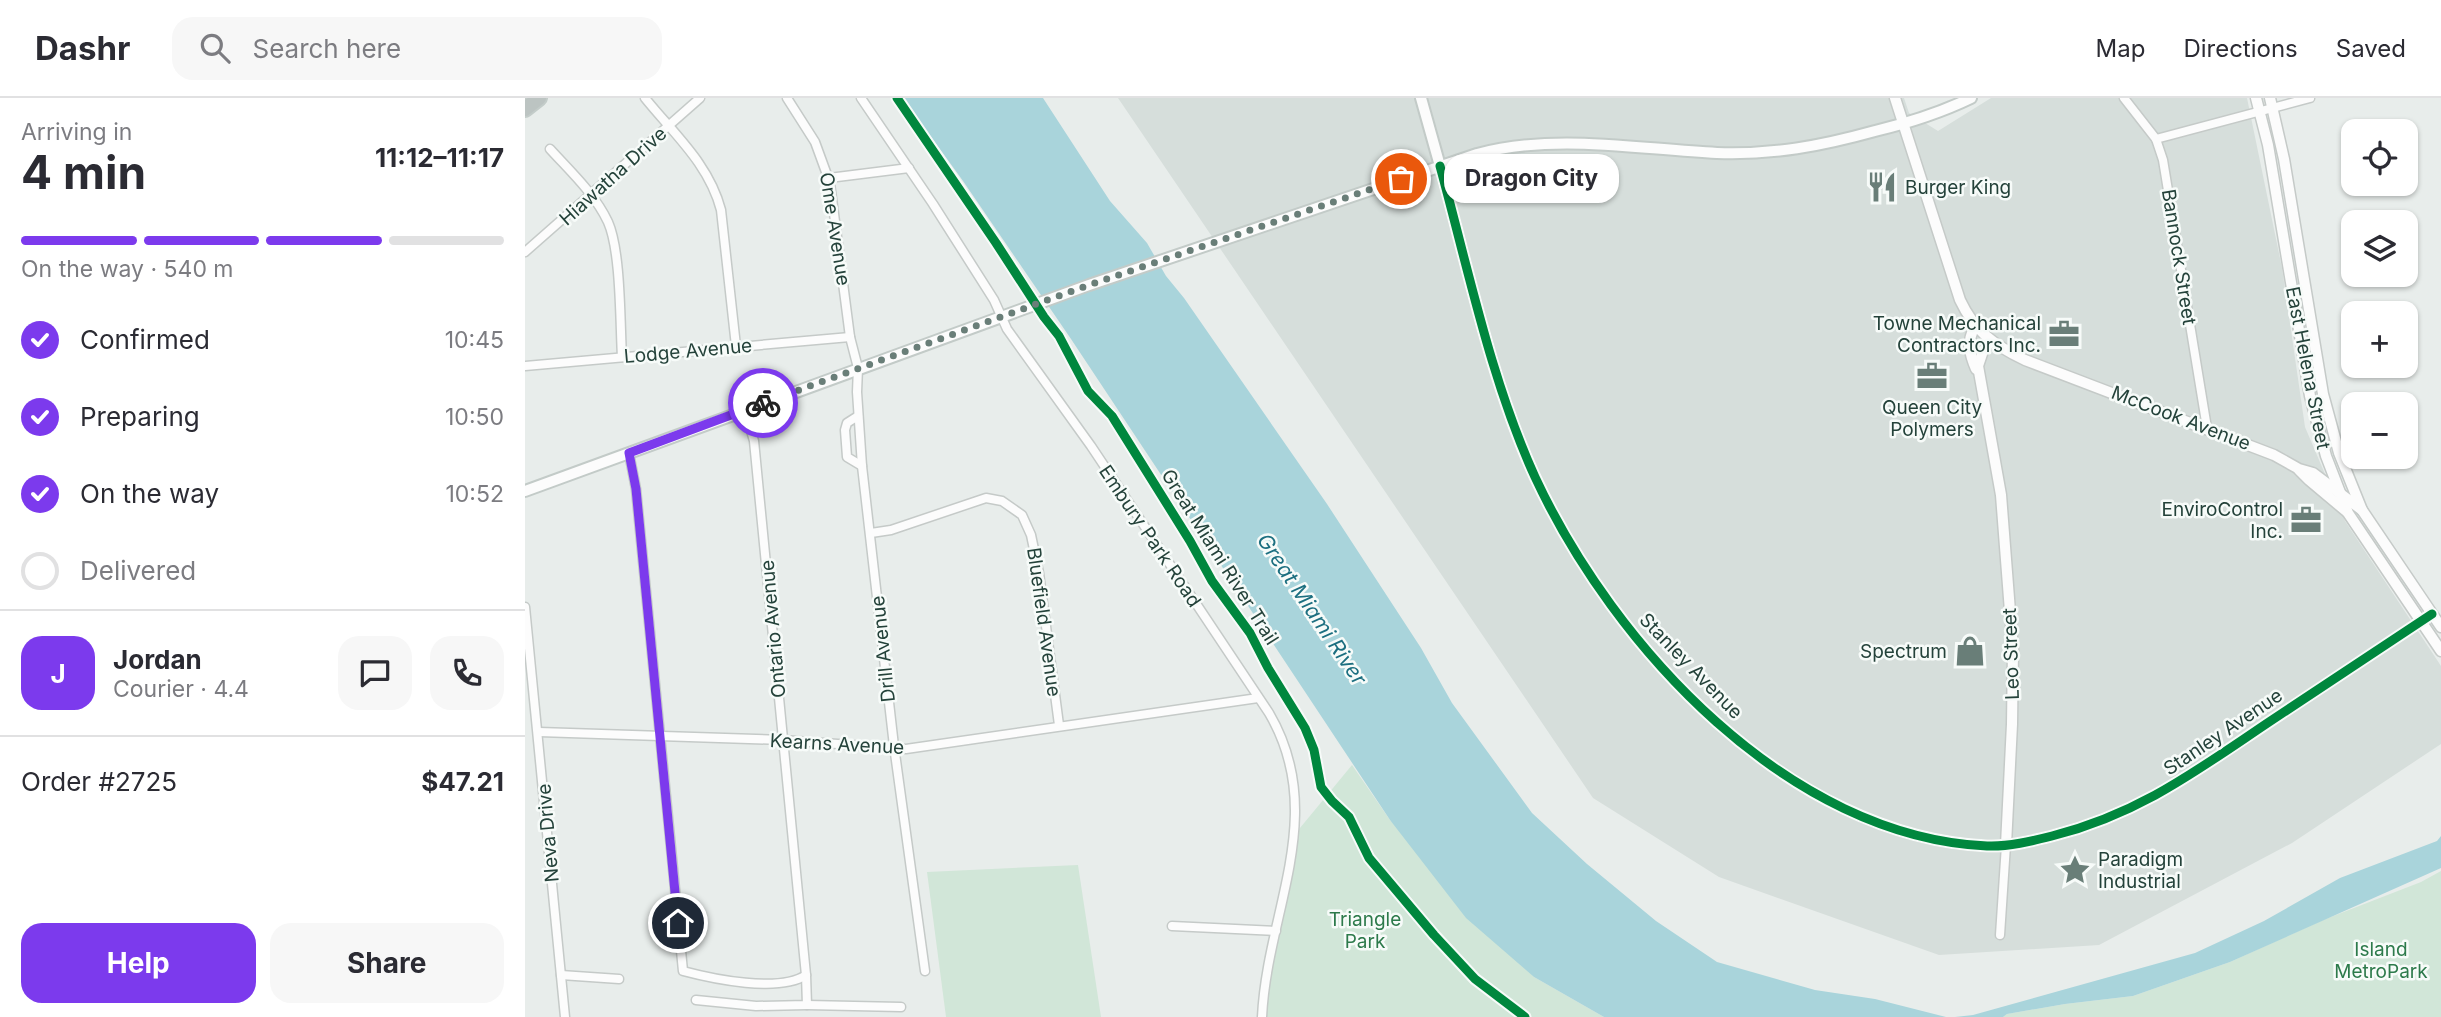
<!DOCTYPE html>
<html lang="en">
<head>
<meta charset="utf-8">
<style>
	body { margin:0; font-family:Inter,sans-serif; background:#f7f7f7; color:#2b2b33; height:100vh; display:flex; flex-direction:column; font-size:26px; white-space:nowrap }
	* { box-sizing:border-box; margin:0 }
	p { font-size:23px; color:#7c7c81 }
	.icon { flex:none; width:38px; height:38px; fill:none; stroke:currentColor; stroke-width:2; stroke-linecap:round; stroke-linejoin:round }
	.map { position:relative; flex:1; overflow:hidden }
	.sheet { display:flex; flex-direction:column; background:#fff; width:525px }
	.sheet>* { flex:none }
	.buttons { position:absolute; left:1816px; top:21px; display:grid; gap:14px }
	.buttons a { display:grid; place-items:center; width:77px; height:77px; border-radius:14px; background:#fff; box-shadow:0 2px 5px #0004; font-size:35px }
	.pin { position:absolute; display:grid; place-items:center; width:60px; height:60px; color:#fff; margin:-30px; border:4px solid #fff; border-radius:50%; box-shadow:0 2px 7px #0007 }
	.courier { position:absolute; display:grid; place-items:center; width:70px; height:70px; margin:-35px; border:5px solid #7c3aed; border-radius:50%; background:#fff; color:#222; box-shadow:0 2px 9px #0007 }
	.bubble { position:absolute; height:49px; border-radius:21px; background:#fff; box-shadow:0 2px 5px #0004; font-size:23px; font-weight:700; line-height:49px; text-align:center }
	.head em { font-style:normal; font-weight:700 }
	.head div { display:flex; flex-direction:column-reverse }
	.head { display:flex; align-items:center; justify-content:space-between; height:119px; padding:0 21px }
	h1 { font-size:46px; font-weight:700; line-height:52px }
	.bar { display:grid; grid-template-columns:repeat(4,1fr); gap:10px 7px; align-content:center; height:84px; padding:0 21px }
	.bar i { height:9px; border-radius:5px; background:#e1e1e2 }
	.bar .selected { background:#7c3aed }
	.bar p { grid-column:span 4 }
	.line { display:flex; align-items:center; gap:18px; padding:0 21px; border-top:2px solid #e1e1e2 }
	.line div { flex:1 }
	.round { display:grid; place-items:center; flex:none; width:74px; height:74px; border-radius:21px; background:#f7f7f7 }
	ol { padding:0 21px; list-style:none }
	li { display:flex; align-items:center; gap:21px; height:77px }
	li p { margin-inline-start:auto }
	li .icon { padding:7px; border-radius:50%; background:#7c3aed; color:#fff; stroke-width:4 }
	li:last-child { color:#7c7c81 }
	li i { width:38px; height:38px; border:4px solid #e1e1e2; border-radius:50% }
	.cta { display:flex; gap:14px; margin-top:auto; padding:14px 21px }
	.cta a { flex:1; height:80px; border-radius:21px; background:#7c3aed; color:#fff; font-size:28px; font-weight:700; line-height:80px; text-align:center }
	.cta a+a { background:#f7f7f7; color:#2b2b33 }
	header { display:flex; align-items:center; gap:42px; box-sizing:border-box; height:98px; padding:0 35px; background:#fff; border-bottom:2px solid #e1e1e2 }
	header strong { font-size:33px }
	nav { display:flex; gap:38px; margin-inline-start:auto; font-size:24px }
	.search { width:490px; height:63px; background:#f7f7f7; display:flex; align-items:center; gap:18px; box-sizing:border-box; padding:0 24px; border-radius:21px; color:#7c7c81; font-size:26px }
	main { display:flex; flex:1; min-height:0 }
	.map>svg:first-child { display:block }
	.built { fill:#d6dedb }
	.green { fill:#d1e6d8 }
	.water { fill:#a9d4db }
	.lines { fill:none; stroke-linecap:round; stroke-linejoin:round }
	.minor-casing { stroke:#c5cac8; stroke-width:11 }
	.tertiary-casing { stroke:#c5cac8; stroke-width:13 }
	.secondary-casing { stroke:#c3cbc8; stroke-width:14 }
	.motorway-casing { stroke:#c3ccc9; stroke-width:18 }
	.minor { stroke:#fcfcfc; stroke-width:8 }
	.tertiary { stroke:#fcfcfc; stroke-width:10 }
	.secondary { stroke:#fcfcfc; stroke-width:10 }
	.motorway { stroke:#bcc4c2; stroke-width:14 }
	.cycleway-casing { stroke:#f7fbf9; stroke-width:13 }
	.cycleway { stroke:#00873e; stroke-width:9 }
	.done { stroke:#697e78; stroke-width:7; stroke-dasharray:0 12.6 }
	.route { stroke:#7c3aed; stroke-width:9 }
	.labels { text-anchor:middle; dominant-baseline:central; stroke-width:5; stroke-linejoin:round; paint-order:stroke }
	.street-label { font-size:19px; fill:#24423a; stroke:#f7fbf9 }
	.poi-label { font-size:19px; fill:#24423a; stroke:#f7fbf9; text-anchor:end }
	.park-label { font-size:19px; fill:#2d7a4b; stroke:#f7fbf9 }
	.water-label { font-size:21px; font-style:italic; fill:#1c6f80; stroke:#f7fbf9 }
</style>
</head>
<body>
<header>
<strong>Dashr</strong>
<div class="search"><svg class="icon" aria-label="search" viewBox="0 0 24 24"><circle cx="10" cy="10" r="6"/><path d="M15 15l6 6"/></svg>Search here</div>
<nav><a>Map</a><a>Directions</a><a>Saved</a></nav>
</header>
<main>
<section class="sheet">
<div class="head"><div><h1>4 min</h1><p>Arriving in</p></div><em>11:12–11:17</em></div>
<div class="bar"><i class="selected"></i><i class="selected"></i><i class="selected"></i><i></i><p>On the way · 540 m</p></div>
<ol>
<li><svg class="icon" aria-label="check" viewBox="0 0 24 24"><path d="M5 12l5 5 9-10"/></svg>Confirmed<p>10:45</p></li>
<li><svg class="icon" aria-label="check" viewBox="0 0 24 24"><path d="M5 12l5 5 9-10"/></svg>Preparing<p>10:50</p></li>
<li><svg class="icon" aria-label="check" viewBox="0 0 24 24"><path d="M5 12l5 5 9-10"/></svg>On the way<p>10:52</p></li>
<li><i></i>Delivered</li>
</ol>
<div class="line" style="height:126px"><b class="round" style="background:#7c3aed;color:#fff">J</b><div><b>Jordan</b><p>Courier · 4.4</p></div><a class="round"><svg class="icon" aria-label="chat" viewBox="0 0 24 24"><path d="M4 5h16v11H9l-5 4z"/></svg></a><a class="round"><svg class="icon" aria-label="phone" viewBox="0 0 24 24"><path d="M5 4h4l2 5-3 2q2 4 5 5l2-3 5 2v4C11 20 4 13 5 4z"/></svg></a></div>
<div class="line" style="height:91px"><div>Order #2725</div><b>$47.21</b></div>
<div class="cta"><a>Help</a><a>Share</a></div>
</section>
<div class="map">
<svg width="1916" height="919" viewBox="0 0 1916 919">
	<rect width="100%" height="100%" fill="#e8edeb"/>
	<polygon class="built" points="593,0 1379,0 1384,15 1413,33 1466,0 1722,0 1757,170 1780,329 1820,423 1916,568 1916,646 1767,745 1574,847 1414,857 1194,779 1068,700"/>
	<g class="green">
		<polygon points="827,667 865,722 1009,879 1079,919 737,919 770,736"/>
		<polygon points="553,767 576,919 421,919 402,774"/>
		<polygon points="1916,773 1916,919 1478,919 1482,916 1540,906 1608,898 1705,864 1798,822 1896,784"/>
	</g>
	<g class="water">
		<polygon points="378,0 518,0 585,103 622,145 641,178 659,200 802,406 896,550 927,605 1007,715 1062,766 1131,823 1192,864 1290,892 1350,901 1421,919 1079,919 1009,879 941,820 865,722 546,241 438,83"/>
		<polygon points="1916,738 1916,770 1705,864 1608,898 1540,906 1482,916 1478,919 1430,919 1448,917 1670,855 1739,823 1815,780 1912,743"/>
	</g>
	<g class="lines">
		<g class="minor-casing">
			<g id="minor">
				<path d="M120 0C149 36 184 66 196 112L211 248"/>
				<polyline points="262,0 290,44 305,85 325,239 333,270 332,294 337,368 369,648 400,873"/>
				<path d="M336 0 408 106 469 202 482 231 566 348 744 615C804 717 742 813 737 919"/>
				<polyline points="1599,0 1631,41 1638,62 1682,330"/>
				<polyline points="1631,41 1785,0"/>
				<path d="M25 51C45 73 70 96 83 124 96 153 95 224 97 259"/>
				<polyline points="304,80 384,70"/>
				<polyline points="0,154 175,0"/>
				<polyline points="0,268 325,239"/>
				<polyline points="333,318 322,325 320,332 322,359 337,368"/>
				<path d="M104 355 111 391 158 873C188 881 254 895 281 877"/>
				<polyline points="346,435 366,432 461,400 477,403 497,417 506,437 514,475 534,627"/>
				<polyline points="0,509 40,919"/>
				<polyline points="14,634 258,642 381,651 733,600"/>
				<polyline points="647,828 751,833"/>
				<polyline points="1475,837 1481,747"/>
				<polyline points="36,877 94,881"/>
				<polyline points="171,902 231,908 282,907 281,877 229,343 220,312"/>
				<polyline points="282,907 376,909"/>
			</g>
		</g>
		<g class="tertiary-casing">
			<g id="tertiary">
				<path d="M1370 0 1435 202C1450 234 1469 247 1500 262L1749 357 1774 371 1788 375 1837 412"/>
				<polyline points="1731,0 1743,47 1785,298 1801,358 1823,415 1916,553"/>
				<polyline points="1745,0 1759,61 1798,296 1814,355 1837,412 1916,529"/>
				<path d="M915 68C943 170 966 283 1010 379 1089 549 1264 739 1462 748 1483 749 1507 743 1527 738 1614 716 1671 673 1744 624 1798 588 1852 552 1907 516"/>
				<path d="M1450 229C1441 243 1445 257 1451 271"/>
				<polyline points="1466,243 1458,253 1453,268 1476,397 1488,552 1487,626 1481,747"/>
				<polyline points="1774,372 1784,382 1821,413"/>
			</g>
		</g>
		<g class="secondary-casing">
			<g id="secondary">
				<polyline points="896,0 915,68"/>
				<path d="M0 393 564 187 952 56C1031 35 1111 51 1192 55 1248 57 1296 48 1350 33 1383 25 1415 15 1446 0"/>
			</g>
		</g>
		<g class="motorway-casing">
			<polyline id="motorway" points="0,11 14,0"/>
		</g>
		<use href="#minor" class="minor"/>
		<use href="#tertiary" class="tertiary"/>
		<use href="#secondary" class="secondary"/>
		<use href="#motorway" class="motorway"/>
		<g class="cycleway-casing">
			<g id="cycleway">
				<polyline points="372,0 471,145 519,219 534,238 563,293 587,318 665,443 687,483 725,535 743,570 780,630 789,652 796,689 807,703 824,719 844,760 909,837 950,881 1000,919"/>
				<path d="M915 68C943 170 966 283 1010 379 1089 549 1264 739 1462 748 1483 749 1507 743 1527 738 1614 716 1671 673 1744 624 1798 588 1852 552 1907 516"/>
			</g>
		</g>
		<use href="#cycleway" class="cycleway"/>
	</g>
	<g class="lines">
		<polyline class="done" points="238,305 564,187 876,81"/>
		<polyline class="route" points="153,825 111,391 104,355 238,305"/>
	</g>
	<defs>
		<g id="restaurant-bare" transform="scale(2.415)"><path d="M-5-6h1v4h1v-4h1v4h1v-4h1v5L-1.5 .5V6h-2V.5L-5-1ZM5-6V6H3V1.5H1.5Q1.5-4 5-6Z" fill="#697e78" stroke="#f7fbf9" stroke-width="2.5" paint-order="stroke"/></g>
		<g id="office-bare" transform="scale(2.415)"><path d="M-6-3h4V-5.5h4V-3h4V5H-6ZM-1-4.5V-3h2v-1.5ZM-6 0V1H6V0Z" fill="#697e78" stroke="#f7fbf9" stroke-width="2.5" paint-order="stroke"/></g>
		<g id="shop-bare" transform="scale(2.415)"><path d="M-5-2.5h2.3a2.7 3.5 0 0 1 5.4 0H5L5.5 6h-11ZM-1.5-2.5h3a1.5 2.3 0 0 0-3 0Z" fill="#697e78" stroke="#f7fbf9" stroke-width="2.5" paint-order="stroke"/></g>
		<g id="sight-bare" transform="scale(2.415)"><path d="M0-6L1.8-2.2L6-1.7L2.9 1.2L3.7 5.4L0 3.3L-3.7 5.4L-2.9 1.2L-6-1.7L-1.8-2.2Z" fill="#697e78" stroke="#f7fbf9" stroke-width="2.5" paint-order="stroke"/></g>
	</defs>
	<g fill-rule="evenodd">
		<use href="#restaurant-bare" x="1357" y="89"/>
		<use href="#office-bare" x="1539" y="236"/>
		<use href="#office-bare" x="1407" y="278"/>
		<use href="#office-bare" x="1781" y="422"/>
		<use href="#shop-bare" x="1445" y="553"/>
		<use href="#sight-bare" x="1550" y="772"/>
	</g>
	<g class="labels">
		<g class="street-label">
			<text transform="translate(88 78) rotate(-42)">Hiawatha Drive</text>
			<text transform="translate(310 131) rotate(81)">Ome Avenue</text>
			<text transform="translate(1654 159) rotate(81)">Bannock Street</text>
			<text transform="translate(163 253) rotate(-5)">Lodge Avenue</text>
			<text transform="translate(1783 270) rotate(79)">East Helena Street</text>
			<text transform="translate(1656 320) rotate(21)">McCook Avenue</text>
			<text transform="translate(625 438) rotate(56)">Embury Park Road</text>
			<text transform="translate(695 459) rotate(58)">Great Miami River Trail</text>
			<text transform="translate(519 524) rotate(82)">Bluefield Avenue</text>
			<text transform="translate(248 531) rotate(-95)">Ontario Avenue</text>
			<text transform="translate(358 551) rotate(-96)">Drill Avenue</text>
			<text transform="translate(1486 556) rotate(-92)">Leo Street</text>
			<text transform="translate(1166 568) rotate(46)">Stanley Avenue</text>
			<text transform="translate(1698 634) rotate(-34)">Stanley Avenue</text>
			<text transform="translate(312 646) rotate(3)">Kearns Avenue</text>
			<text transform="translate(23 735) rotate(-95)">Neva Drive</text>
		</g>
		<g class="poi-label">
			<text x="1380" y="89" text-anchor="start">Burger King</text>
			<text x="1516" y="225">Towne Mechanical<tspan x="1516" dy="22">Contractors Inc.</tspan></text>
			<text x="1407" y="309" text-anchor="middle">Queen City<tspan x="1407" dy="22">Polymers</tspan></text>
			<text x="1758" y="411">EnviroControl<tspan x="1758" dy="22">Inc.</tspan></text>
			<text x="1422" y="553">Spectrum</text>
			<text x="1573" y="761" text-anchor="start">Paradigm<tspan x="1573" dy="22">Industrial</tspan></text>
		</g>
		<g class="park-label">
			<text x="840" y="821">Triangle<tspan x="840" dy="22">Park</tspan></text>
			<text x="1856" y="851">Island<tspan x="1856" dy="22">MetroPark</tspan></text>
		</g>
		<g class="water-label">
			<text transform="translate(787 511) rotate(56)">Great Miami River</text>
		</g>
	</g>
</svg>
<div class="buttons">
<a><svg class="icon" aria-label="locate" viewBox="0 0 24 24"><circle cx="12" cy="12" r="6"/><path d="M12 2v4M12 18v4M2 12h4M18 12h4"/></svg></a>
<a><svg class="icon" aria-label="layers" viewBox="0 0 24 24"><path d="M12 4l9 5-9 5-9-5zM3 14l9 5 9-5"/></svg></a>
<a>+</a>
<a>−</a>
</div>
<div class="pin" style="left:876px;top:81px;background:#ea580c"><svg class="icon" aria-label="bag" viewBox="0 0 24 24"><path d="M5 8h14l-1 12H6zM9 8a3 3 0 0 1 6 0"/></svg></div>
<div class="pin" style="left:153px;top:825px;background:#1f2937"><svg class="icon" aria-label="home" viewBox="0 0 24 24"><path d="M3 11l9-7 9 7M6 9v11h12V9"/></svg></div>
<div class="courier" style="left:238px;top:305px"><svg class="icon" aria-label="bike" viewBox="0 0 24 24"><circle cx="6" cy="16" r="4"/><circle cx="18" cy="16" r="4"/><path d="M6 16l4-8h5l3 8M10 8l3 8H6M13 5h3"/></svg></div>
<div class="bubble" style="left:919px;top:56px;width:175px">Dragon City</div>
</div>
</main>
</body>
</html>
